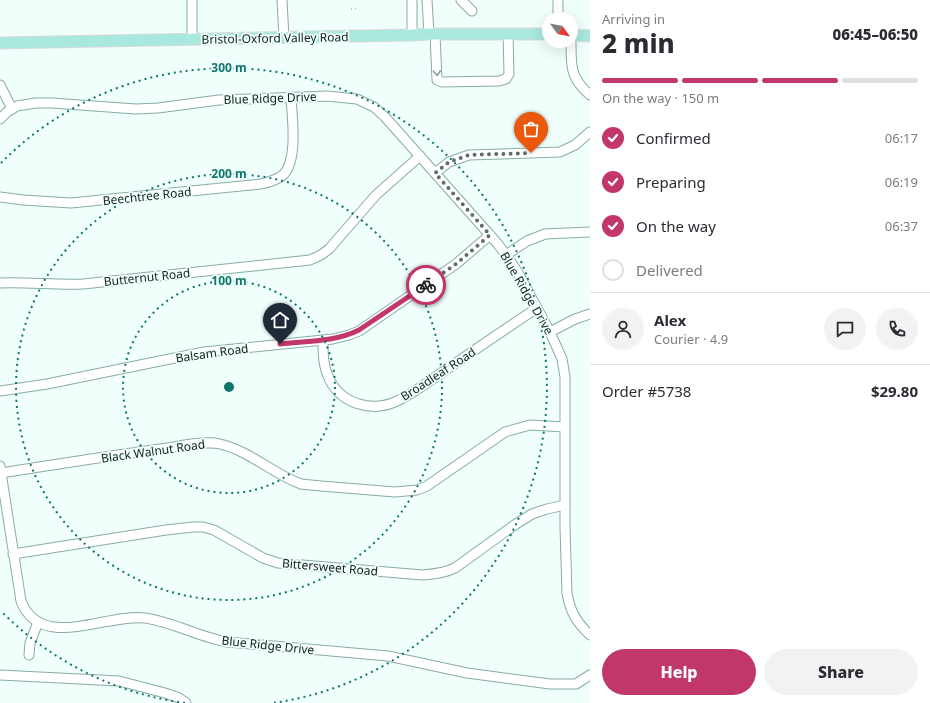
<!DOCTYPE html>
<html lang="en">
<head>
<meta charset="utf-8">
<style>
	body { margin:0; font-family:"Noto Sans",sans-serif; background:#f2f2f3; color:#2b2b33; height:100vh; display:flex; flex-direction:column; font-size:15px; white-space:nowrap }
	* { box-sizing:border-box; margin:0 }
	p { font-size:13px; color:#7c7c81 }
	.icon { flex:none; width:22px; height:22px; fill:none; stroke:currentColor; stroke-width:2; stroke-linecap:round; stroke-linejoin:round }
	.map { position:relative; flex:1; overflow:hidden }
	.sheet { display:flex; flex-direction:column; background:#fff; width:340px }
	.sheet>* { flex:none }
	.needle { width:26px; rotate:123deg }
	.buttons { position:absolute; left:542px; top:12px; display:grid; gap:8px }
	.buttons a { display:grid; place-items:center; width:36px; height:36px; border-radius:50%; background:#fff; box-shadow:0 4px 16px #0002; font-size:20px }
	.pin { position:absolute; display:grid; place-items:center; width:34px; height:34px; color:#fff; margin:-41px -17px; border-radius:50% 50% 50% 0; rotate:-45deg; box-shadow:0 0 4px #0007 }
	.pin .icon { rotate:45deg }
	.courier { position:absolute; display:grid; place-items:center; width:40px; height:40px; margin:-20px; border:3px solid #c1366b; border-radius:50%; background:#fff; color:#222; box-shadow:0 1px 5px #0007 }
	.headline em { font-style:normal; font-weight:800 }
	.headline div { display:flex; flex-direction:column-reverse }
	.headline { display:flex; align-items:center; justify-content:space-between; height:68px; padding:0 12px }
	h1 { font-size:26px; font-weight:800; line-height:30px }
	.bar { display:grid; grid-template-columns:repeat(4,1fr); gap:6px 4px; align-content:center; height:48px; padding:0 12px }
	.bar i { height:5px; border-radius:3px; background:#e1e1e2 }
	.bar .current { background:#c1366b }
	.bar p { grid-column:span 4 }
	.line { display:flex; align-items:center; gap:10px; padding:0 12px; border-top:1px solid #e1e1e2 }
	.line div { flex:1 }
	.round { display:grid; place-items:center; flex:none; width:42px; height:42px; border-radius:21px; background:#f2f2f3 }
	ol { padding:0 12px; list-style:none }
	li { display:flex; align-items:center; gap:12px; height:44px }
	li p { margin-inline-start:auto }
	li .icon { padding:4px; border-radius:50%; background:#c1366b; color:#fff; stroke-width:4 }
	li:last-child { color:#7c7c81 }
	li i { width:22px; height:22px; border:2px solid #e1e1e2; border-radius:50% }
	.cta { display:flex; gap:8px; margin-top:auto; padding:8px 12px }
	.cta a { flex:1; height:46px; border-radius:24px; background:#c1366b; color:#fff; font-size:16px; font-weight:800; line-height:46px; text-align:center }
	.cta a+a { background:#f2f2f3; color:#2b2b33 }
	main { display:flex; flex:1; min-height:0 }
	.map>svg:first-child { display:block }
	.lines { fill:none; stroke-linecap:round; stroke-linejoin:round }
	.minor-casing { stroke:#88aca5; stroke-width:11 }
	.major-casing { stroke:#d9dbdb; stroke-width:13 }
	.path { stroke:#a3b2af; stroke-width:1.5; stroke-dasharray:1 3; stroke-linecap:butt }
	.minor { stroke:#fff; stroke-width:9 }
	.major { stroke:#a9e8dd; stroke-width:11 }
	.oneway { stroke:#949b99 }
	.done { stroke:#606e6b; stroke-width:4; stroke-dasharray:0 7.2 }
	.route { stroke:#c1366b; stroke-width:5 }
	.ring { fill:none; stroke:#0f766e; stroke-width:2; stroke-dasharray:2 4 }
	.labels { text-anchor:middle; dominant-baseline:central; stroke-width:3.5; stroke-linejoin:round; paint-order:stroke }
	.street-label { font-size:12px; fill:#12201d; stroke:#f0fffc }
	.centre { fill:#0f766e; stroke:#f0fffc; stroke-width:2 }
	.ring-label { font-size:12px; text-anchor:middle; font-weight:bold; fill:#0f766e; stroke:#f0fffc; stroke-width:3.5; stroke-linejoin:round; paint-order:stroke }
</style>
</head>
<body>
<main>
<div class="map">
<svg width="590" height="703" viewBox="0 0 590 703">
	<rect width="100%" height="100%" fill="#f0fffc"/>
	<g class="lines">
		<g class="minor-casing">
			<g id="minor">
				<polyline points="192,0 192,40"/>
				<polyline points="282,0 284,38"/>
				<polyline points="427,0 429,34"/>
				<polyline points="461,0 472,11"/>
				<polyline points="558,0 558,19"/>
				<polyline points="435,34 437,80 442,82 499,81 506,79 509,74 508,33"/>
				<polyline points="412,35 412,0"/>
				<path d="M571 41C571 66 570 78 590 95"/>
				<polyline points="0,85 12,109"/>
				<path d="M0 119 7 112 17 106 36 103H52L136 109 158 108 219 100 327 96 357 99 374 107 385 117 497 243 506 255 517 271 550 332 562 359 565 377V527L567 593C570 611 576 622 590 635"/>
				<polyline points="435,173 449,162 469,155 560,152 575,145 590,132"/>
				<path d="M0 197 23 200 71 203 261 184C269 182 278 180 284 174 298 158 292 117 291 97"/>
				<polyline points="506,255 527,241 545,234 590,232"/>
				<path d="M0 283C28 282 55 285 83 284L310 260 321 255 329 249 376 195 420 156"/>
				<polyline points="550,332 575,319 590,314"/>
				<path d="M323 340C323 352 323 365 328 376 339 404 372 413 397 401 418 391 437 375 456 363 483 344 510 326 537 308"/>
				<polyline points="0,391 47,384 204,352 333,339 349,335 359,331 456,264 490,235"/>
				<path d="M0 466 21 601C41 652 106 613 145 618 173 622 199 637 227 642L388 656 467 673 550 684H576L590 675"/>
				<path d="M1 473C54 465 107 456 160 449 176 447 204 440 220 444 250 451 273 474 301 484L321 486 395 492 417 490 427 486 505 432 530 425 565 427"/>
				<path d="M13 554 166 530 193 527H203L214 530 263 558 278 563 423 575C434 574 445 573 455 568L516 524 532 514 547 509 565 505"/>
				<polyline points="29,655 30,643 38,622"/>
				<polyline points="0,675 119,681 165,693 179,698 186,703"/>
			</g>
		</g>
		<g class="major-casing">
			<g id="major">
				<polyline points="571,35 590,36"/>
				<polyline points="0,43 412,35 429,34 549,34"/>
			</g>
		</g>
		<polyline class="path" points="351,9 359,8"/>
		<use href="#minor" class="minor"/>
		<use href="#major" class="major"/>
	</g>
	<defs><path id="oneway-chevron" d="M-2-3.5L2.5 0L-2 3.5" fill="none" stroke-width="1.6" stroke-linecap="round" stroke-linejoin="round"/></defs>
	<use class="oneway" href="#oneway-chevron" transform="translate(437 73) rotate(87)"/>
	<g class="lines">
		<polyline class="done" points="426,285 456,264 490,235 435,173 449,162 469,155 531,153"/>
		<path class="route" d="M280 344C307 341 335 342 359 330L426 285"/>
	</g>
	<g class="ring">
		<circle cx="229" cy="387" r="106"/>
		<circle cx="229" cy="387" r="213"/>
		<path d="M185 703A319 319 0 0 1 1 611M1 163A319 319 0 1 1 273 703"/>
	</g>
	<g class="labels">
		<g class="street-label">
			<text transform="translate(275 38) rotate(-1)">Bristol-Oxford Valley Road</text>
			<text transform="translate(270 98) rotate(-2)">Blue Ridge Drive</text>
			<text transform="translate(147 196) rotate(-6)">Beechtree Road</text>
			<text transform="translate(147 277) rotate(-6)">Butternut Road</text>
			<text transform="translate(527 293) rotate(60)">Blue Ridge Drive</text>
			<text transform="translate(212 353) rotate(-8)">Balsam Road</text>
			<text transform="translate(438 374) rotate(-33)">Broadleaf Road</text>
			<text transform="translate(153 451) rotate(-8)">Black Walnut Road</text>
			<text transform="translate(330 567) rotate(5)">Bittersweet Road</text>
			<text transform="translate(268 645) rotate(6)">Blue Ridge Drive</text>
		</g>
	</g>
	<circle cx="229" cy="387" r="6" class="centre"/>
	<g class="ring-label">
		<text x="229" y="72">300 m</text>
		<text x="229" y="178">200 m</text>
		<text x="229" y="285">100 m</text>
	</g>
</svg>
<div class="buttons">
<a><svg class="needle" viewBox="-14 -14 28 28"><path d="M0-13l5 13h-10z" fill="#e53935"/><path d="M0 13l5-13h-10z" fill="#7c7c81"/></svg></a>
</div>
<div class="pin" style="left:531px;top:153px;background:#ea580c"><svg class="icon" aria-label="bag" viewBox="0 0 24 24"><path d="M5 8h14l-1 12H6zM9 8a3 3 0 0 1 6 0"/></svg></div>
<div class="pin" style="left:280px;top:344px;background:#1f2937"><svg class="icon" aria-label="home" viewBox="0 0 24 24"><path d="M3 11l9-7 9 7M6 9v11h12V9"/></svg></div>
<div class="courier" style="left:426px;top:285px"><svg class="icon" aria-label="bike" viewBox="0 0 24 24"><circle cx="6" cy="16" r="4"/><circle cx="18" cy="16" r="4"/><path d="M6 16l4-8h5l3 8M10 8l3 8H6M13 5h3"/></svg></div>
</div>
<section class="sheet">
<div class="headline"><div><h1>2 min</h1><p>Arriving in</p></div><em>06:45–06:50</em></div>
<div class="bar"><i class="current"></i><i class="current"></i><i class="current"></i><i></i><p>On the way · 150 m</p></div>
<ol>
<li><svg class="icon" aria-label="check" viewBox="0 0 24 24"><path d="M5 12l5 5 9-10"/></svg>Confirmed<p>06:17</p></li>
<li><svg class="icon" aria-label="check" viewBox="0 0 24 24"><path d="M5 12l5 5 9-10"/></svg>Preparing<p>06:19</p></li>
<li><svg class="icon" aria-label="check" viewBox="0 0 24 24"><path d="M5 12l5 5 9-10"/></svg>On the way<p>06:37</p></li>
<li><i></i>Delivered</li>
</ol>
<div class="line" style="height:72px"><a class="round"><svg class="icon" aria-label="person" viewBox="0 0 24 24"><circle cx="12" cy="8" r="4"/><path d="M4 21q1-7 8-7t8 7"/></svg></a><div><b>Alex</b><p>Courier · 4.9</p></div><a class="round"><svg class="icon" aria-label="chat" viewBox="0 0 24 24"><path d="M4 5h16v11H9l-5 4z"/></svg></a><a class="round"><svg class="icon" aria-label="phone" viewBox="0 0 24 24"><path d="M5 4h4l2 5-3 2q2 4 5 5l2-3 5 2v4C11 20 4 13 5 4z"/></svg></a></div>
<div class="line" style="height:52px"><div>Order #5738</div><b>$29.80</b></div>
<div class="cta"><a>Help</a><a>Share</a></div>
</section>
</main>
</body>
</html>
